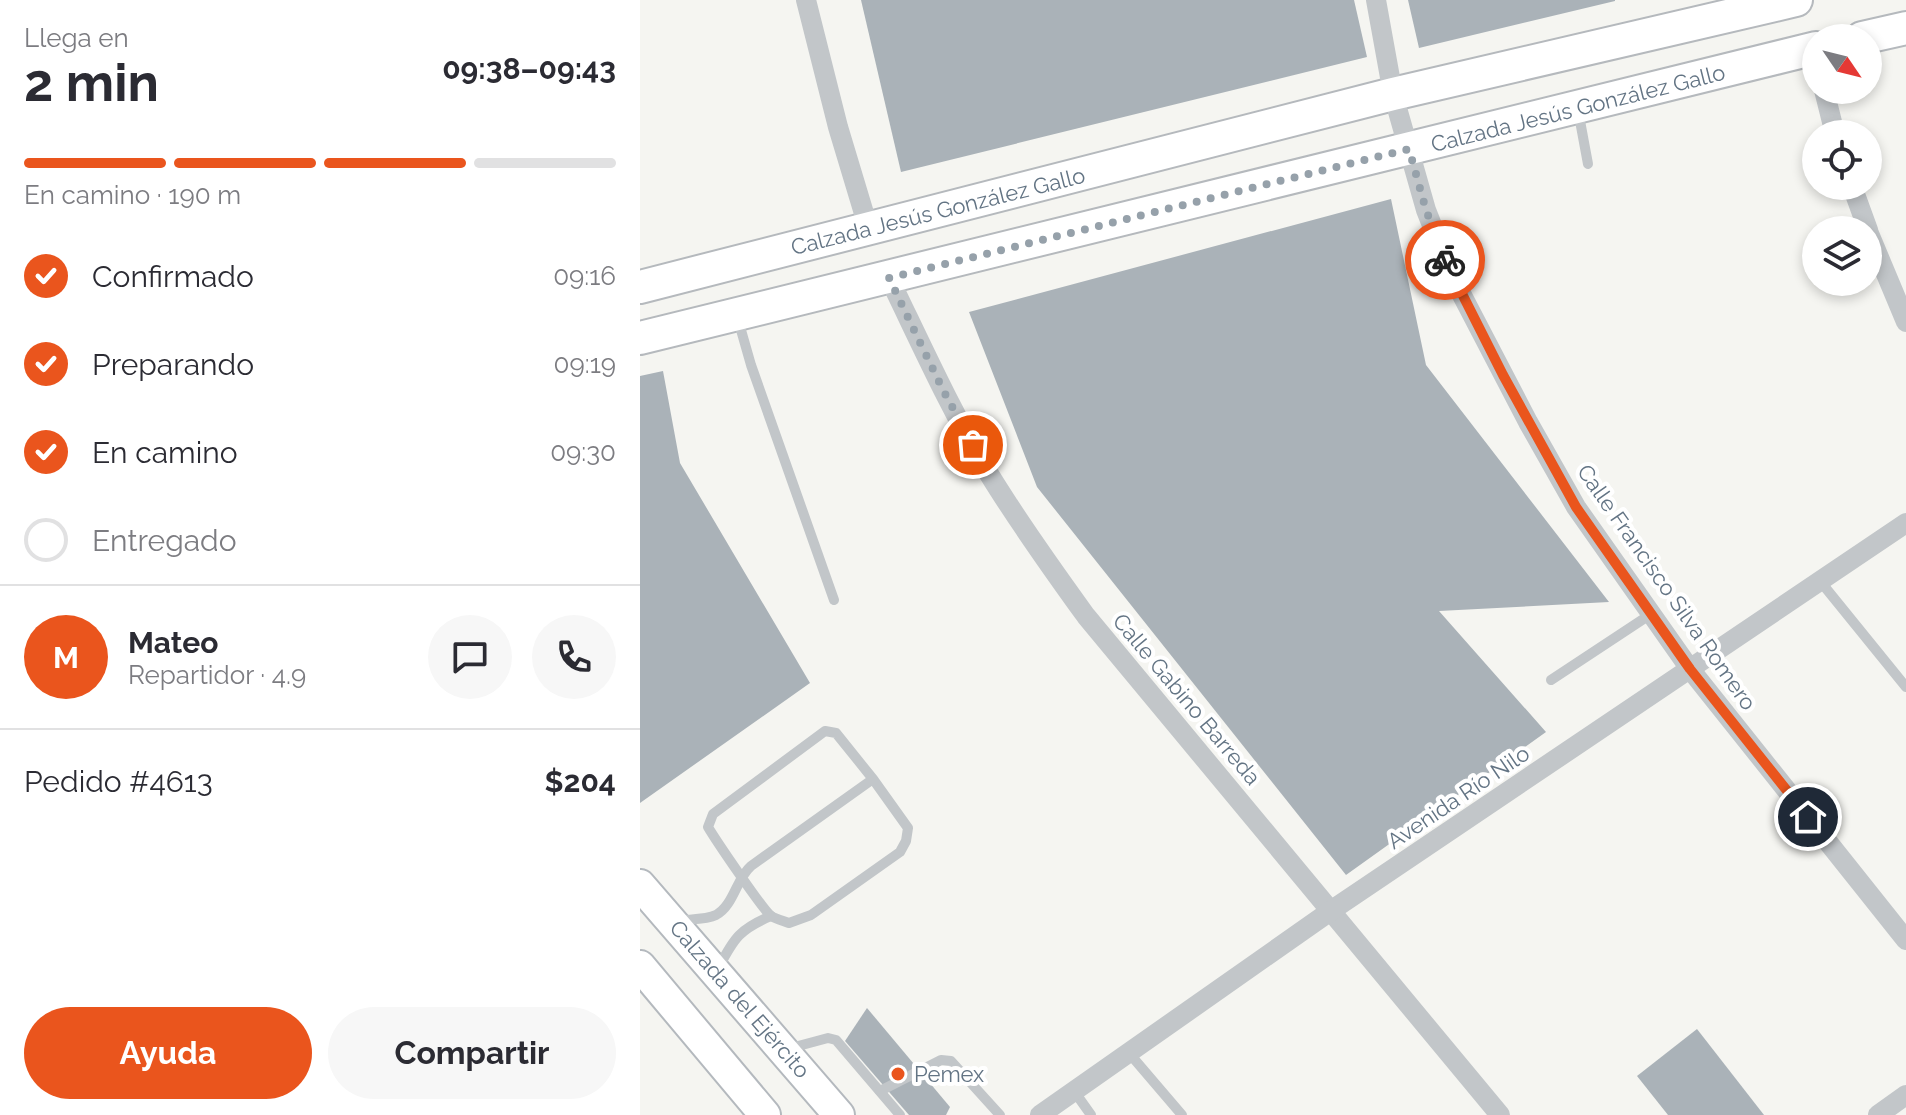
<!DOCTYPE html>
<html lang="es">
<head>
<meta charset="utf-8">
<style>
	body { margin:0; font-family:Raleway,sans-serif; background:#f7f7f7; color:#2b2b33; height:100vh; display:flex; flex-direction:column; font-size:30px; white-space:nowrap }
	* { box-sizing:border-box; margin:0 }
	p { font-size:26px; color:#7c7c81 }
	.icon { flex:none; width:44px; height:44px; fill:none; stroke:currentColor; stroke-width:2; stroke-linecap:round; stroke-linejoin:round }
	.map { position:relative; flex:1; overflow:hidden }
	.details { display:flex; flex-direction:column; background:#fff; width:640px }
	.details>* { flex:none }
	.needle { width:52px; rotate:125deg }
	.controls { position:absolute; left:1162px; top:24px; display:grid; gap:16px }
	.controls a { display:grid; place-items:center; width:80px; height:80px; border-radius:50%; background:#fff; box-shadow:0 4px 12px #0003; font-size:40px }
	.pin { position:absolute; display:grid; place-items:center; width:68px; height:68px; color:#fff; margin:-34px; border:4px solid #fff; border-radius:50%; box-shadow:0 2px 8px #0007 }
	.courier { position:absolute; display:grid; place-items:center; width:80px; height:80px; margin:-40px; border:6px solid #ea551d; border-radius:50%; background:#fff; color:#222; box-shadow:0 2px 10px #0007 }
	.overview em { font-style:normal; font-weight:700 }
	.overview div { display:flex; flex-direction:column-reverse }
	.overview { display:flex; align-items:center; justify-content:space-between; height:136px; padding:0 24px }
	h1 { font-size:52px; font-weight:700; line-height:60px }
	.bar { display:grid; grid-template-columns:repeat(4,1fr); gap:12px 8px; align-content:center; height:96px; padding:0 24px }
	.bar i { height:10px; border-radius:6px; background:#e1e1e2 }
	.bar .current { background:#ea551d }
	.bar p { grid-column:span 4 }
	.line { display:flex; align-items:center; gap:20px; padding:0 24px; border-top:2px solid #e1e1e2 }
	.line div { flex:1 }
	.round { display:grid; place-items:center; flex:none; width:84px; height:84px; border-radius:42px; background:#f7f7f7 }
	ol { padding:0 24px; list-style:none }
	li { display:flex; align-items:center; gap:24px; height:88px }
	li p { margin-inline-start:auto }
	li .icon { padding:8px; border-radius:50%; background:#ea551d; color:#fff; stroke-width:4 }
	li:last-child { color:#7c7c81 }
	li i { width:44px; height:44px; border:4px solid #e1e1e2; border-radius:50% }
	.primary-button { display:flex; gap:16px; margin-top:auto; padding:16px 24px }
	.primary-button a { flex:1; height:92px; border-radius:48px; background:#ea551d; color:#fff; font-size:32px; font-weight:700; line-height:92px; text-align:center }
	.primary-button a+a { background:#f7f7f7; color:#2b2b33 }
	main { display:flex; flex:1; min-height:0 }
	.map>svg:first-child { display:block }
	.building { fill:#aab2b8 }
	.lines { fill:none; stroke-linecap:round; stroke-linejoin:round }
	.secondary-casing { stroke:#b4b9be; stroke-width:34 }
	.primary-casing { stroke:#b5b9bd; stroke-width:36 }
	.service { stroke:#c2c6c9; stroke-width:10 }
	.minor { stroke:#c2c6c9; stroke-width:20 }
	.secondary { stroke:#fff; stroke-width:30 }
	.primary { stroke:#fff; stroke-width:32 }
	.done { stroke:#96a1aa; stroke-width:8; stroke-dasharray:0 14.4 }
	.route { stroke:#ea551d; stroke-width:10 }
	.poi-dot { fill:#ea551d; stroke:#fff; stroke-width:3 }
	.labels { text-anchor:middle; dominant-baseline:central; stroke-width:8; stroke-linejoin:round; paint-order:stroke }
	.street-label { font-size:22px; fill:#637484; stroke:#fff }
	.poi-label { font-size:22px; fill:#637484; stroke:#fff; text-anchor:start }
</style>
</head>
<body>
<main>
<section class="details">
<div class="overview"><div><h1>2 min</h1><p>Llega en</p></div><em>09:38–09:43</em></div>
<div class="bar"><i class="current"></i><i class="current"></i><i class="current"></i><i></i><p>En camino · 190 m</p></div>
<ol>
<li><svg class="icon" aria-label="check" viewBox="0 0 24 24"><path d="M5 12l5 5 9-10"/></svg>Confirmado<p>09:16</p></li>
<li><svg class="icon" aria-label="check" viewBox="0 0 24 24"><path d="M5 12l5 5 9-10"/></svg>Preparando<p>09:19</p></li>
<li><svg class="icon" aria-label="check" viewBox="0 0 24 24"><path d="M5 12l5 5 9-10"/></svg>En camino<p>09:30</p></li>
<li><i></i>Entregado</li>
</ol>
<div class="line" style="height:144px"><b class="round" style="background:#ea551d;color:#fff">M</b><div><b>Mateo</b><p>Repartidor · 4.9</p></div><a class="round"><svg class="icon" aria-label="chat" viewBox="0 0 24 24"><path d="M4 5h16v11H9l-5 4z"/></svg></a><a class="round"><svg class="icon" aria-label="phone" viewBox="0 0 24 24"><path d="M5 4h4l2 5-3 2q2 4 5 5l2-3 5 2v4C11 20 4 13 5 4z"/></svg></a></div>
<div class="line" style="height:104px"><div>Pedido #4613</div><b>$204</b></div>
<div class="primary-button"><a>Ayuda</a><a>Compartir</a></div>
</section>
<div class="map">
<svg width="1266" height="1115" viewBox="0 0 1266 1115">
	<rect width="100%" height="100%" fill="#f5f5f1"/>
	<g class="building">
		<polygon points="221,0 714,0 727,57 261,172"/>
		<polygon points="768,0 975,0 975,1 779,48"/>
		<polygon points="751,199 786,365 969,602 799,611 906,732 706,875 397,487 329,312"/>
		<polygon points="23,371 40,463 170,683 0,803 0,376"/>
		<polygon points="227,1008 310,1107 306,1115 269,1115 205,1041"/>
		<polygon points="1057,1029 1124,1115 1028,1115 997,1076"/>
	</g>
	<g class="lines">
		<g class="secondary-casing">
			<g id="secondary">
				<polyline points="0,885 199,1115"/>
				<polyline points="0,966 125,1115"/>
			</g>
		</g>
		<g class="primary-casing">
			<g id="primary">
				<polyline points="1222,38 1266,28"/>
				<polyline points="0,287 753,94 1156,0"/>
				<polyline points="0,338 1176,48"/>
			</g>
		</g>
		<g class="service">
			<polyline points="938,110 948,164"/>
			<polyline points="97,316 111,365 194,600"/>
			<polyline points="1180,581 1266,687"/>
			<polyline points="911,680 1011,614"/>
			<path d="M36 921C47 919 66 920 76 915 94 905 96 879 111 866L233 779 268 828 266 841 260 852 171 915 149 923C144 921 136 919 131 916 123 910 75 839 68 827L73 814 185 731 196 733 233 779"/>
			<path d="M79 967C94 938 100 929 131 916"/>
			<polyline points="147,1049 188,1038 196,1040 260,1115"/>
			<polyline points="489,1053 542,1115"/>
			<polyline points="240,1091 301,1060 311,1061 360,1115"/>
			<polyline points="434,1091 451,1115"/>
		</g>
		<g class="minor">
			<polyline points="166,0 198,127 229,230"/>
			<polyline points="736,0 753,94 786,210 812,276 888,422 936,507 1050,669 1266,940"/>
			<polyline points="1184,90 1195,134"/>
			<polyline points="1212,186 1228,230"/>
			<polyline points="1228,231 1266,322"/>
			<path d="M249 278C281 344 311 411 349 474 379 523 412 569 446 616L860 1115"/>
			<polyline points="400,1115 692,910 1266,523"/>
			<polyline points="1238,1115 1266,1095"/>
		</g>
		<use href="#secondary" class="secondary"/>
		<use href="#primary" class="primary"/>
	</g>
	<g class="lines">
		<polyline class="done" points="333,445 303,390 249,278 769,149 786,210 805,260"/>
		<polyline class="route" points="805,260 863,375 936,507 1050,669 1168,817"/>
	</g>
	<circle class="poi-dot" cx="258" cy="1074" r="8"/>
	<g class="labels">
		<g class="street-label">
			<text transform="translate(938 108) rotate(-14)">Calzada Jesús González Gallo</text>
			<text transform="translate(298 211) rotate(-14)">Calzada Jesús González Gallo</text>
			<text transform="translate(1027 587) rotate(55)">Calle Francisco Silva Romero</text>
			<text transform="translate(547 699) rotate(50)">Calle Gabino Barreda</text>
			<text transform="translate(818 797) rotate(-34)">Avenida Río Nilo</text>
			<text transform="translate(100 999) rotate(49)">Calzada del Ejército</text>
		</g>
		<g class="poi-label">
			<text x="274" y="1074">Pemex</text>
		</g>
	</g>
</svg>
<div class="controls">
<a><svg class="needle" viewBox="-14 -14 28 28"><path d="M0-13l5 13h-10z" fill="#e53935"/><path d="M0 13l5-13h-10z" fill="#7c7c81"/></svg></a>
<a><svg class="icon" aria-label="locate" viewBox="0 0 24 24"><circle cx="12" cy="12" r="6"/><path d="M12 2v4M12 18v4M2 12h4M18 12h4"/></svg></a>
<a><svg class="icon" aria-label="layers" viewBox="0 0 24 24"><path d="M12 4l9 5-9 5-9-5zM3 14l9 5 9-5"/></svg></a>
</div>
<div class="pin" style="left:333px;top:445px;background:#ea580c"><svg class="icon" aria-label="bag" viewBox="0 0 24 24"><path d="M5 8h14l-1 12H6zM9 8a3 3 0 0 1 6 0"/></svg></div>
<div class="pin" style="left:1168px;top:817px;background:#1f2937"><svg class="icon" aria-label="home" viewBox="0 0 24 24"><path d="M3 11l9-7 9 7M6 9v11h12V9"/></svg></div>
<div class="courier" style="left:805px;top:260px"><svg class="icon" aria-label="bike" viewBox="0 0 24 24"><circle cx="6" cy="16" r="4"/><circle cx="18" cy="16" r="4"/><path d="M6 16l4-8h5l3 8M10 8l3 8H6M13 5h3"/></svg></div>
</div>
</main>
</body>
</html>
